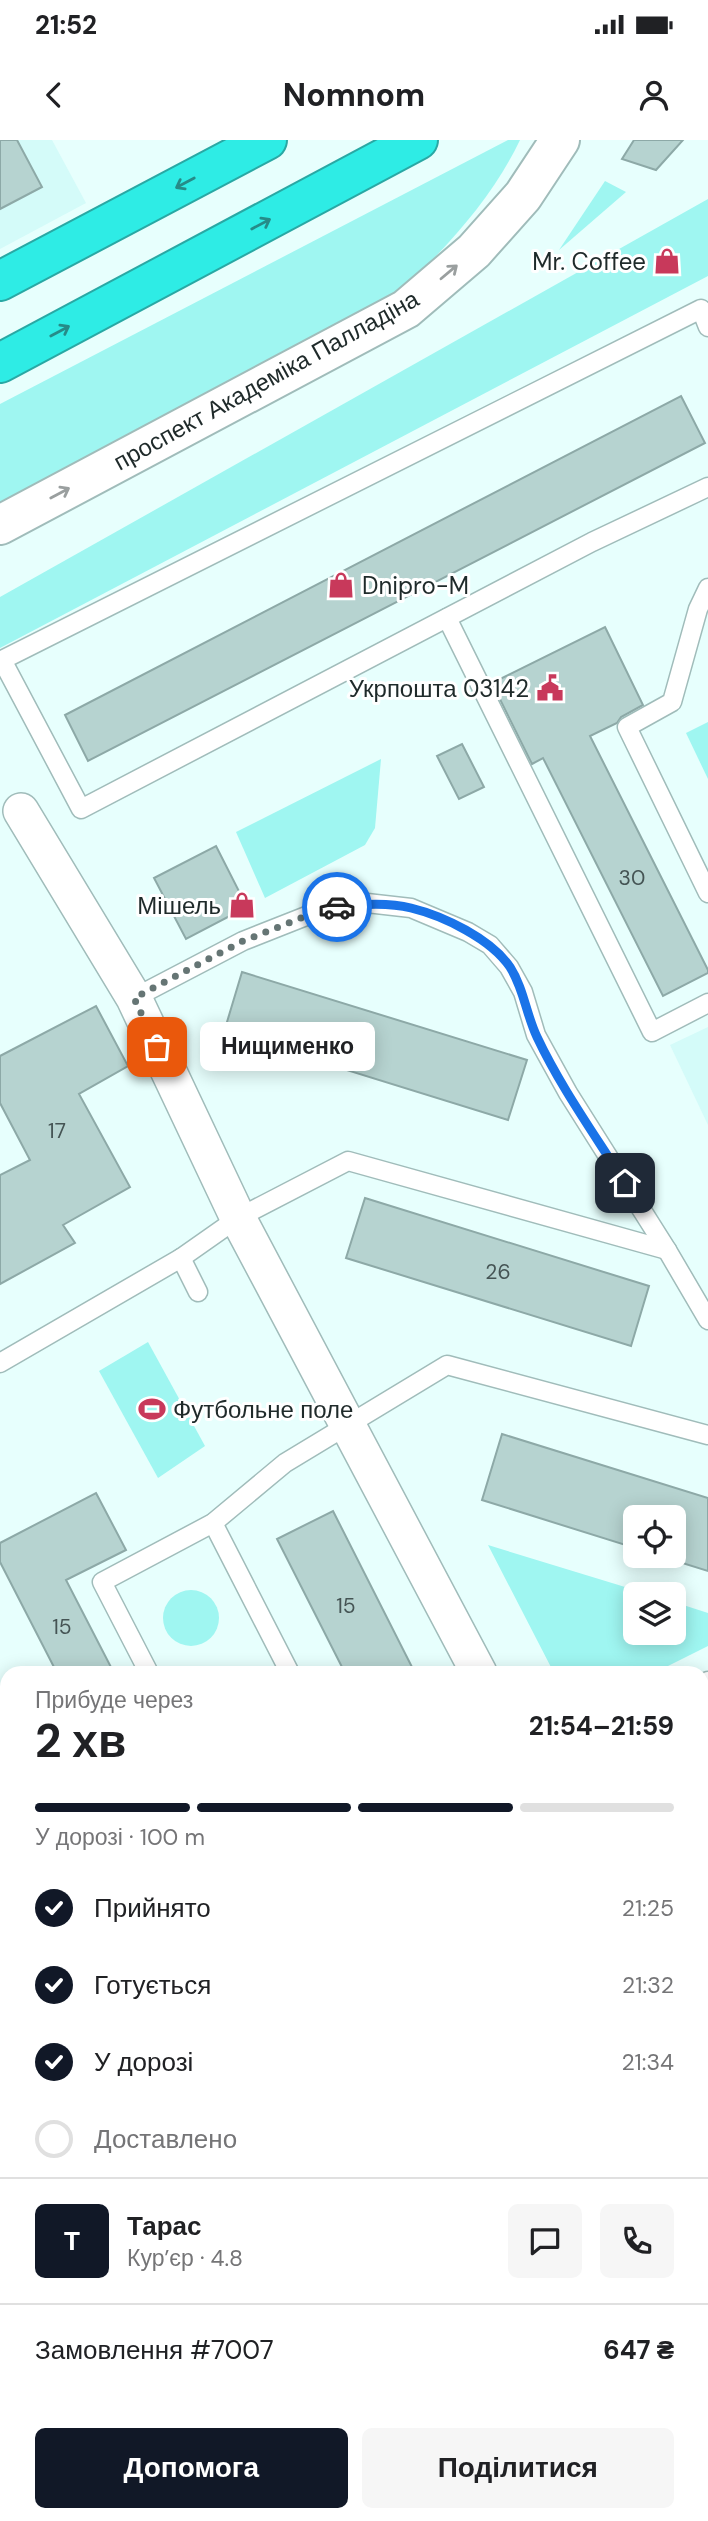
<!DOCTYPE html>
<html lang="uk">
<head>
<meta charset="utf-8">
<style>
	body { margin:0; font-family:"DM Sans",sans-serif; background:#f6f6f6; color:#202124; height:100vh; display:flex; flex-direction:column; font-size:26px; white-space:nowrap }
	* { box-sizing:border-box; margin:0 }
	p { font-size:23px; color:#757577 }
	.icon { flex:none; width:38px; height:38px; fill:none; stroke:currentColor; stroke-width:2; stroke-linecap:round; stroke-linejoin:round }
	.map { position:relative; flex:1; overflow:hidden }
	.sheet { position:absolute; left:0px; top:1526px; width:709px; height:856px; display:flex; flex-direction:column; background:#fff; border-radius:21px 21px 0 0; box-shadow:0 4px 18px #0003 }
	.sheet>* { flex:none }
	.controls { position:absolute; left:623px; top:1365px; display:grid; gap:14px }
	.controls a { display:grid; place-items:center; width:63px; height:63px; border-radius:10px; background:#fff; box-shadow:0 4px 18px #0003; font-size:35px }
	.pin { position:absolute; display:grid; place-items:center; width:60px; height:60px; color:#fff; margin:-30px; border-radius:14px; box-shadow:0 4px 10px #0006 }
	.courier { position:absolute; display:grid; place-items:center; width:70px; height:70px; margin:-35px; border:5px solid #1a73e8; border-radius:50%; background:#fff; color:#222; box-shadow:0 2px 9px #0007 }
	.bubble { position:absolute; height:49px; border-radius:10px; background:#fff; box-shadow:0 4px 18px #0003; font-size:23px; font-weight:700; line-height:49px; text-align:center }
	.summary em { font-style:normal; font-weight:700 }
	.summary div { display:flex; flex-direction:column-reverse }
	.summary { display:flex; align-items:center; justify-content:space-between; height:119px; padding:0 35px }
	h1 { font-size:46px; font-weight:700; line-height:52px }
	.bar { display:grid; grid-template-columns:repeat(4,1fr); gap:10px 7px; align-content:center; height:84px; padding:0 35px }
	.bar i { height:9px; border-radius:5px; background:#e0e0e0 }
	.bar .current { background:#111827 }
	.bar p { grid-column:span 4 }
	.line { display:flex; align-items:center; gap:18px; padding:0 35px; border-top:2px solid #e0e0e0 }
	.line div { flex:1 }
	.round { display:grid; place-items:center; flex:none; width:74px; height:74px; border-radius:10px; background:#f6f6f6 }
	ol { padding:0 35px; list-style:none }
	li { display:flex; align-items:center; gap:21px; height:77px }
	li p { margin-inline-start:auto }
	li .icon { padding:7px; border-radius:50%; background:#111827; color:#fff; stroke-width:4 }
	li:last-child { color:#757577 }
	li i { width:38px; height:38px; border:4px solid #e0e0e0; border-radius:50% }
	.cta { display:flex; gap:14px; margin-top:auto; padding:14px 35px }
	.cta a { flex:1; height:80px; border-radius:10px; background:#111827; color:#fff; font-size:28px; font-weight:700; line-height:80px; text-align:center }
	.cta a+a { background:#f6f6f6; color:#202124 }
	.status { display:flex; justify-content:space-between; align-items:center; height:49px; padding:0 35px; background:#fff; direction:ltr }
	.status svg { height:19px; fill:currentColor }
	header { display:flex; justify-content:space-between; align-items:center; height:91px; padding:0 35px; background:#fff; font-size:32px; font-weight:700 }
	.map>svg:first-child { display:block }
	.built { fill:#d4fbf9 }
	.green { fill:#9ff6f1 }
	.building { fill:#b6d3d0; stroke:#8da9a7; stroke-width:2 }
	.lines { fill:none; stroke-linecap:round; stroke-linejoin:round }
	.lane-casing { stroke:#a0bcba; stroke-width:21 }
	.street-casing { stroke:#a0bcba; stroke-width:38 }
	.secondary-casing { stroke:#a0bcba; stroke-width:42 }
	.highway-casing { stroke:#29a8a4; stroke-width:42 }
	.lane { stroke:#fff; stroke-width:18 }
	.street { stroke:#fff; stroke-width:35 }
	.secondary { stroke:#fff; stroke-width:38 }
	.highway { stroke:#2eece5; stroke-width:38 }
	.oneway { stroke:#268b88 }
	.oneway2 { stroke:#9a9f9f }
	.done { stroke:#657574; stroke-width:7; stroke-dasharray:0 12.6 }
	.route { stroke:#1a73e8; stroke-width:9 }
	.labels { text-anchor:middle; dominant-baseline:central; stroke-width:6; stroke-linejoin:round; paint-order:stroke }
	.number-label { font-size:21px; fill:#455454 }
	.poi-label { font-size:24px; fill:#1f2a2a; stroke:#fff; text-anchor:end }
	.street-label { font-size:24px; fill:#1f2a2a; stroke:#fff }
</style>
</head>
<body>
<div class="status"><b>21:52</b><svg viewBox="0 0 49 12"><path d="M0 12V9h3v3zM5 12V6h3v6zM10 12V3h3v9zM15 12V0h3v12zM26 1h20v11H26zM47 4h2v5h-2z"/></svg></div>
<header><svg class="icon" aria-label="back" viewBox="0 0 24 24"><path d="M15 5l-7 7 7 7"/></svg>Nomnom<svg class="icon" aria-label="person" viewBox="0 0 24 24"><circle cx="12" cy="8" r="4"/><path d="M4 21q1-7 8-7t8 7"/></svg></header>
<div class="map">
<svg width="708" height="2381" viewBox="0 0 708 2381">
	<rect width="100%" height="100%" fill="#e7fffd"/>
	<g class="built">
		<polygon points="0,0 52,0 86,63 0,109"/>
		<polygon points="708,887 708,985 670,905"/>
		<polygon points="0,1557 7,1571 7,1970 0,1973"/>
		<polygon points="708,1575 708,1838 702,1827 702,1579"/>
		<polygon points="702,2017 708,2029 708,2116 702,2119"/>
	</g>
	<g class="green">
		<path d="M508 0H520C492 59 444 111 396 155L0 364V264Z"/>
		<polygon points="605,41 626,52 559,110"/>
		<polygon points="708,59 708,136 0,508 0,457"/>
		<polygon points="708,582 708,639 686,593"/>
		<polygon points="381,619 375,688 365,705 265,758 236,692"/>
		<polygon points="148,1202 205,1306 158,1338 99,1231"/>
		<polygon points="488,1405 648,1454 635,1454 635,1493 674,1493 674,1462 708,1473 708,1506 654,1533 554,1533"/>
		<circle cx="191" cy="1478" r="28"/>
		<polygon points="708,1600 708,1641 702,1646 702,1605"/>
		<polygon points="708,2260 708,2331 702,2334 702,2263"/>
		<polygon points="491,2375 625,2375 613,2381 479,2381"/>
	</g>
	<g class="building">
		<polygon points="0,0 17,0 42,47 0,69"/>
		<polygon points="634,0 683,0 656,30 622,19"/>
		<polygon points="681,256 705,303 88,621 65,575"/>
		<polygon points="605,487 643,565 621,577 617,583 590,596 708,830 708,833 663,856 543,618 532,624 492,543"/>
		<polygon points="462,604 484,647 459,659 437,616"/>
		<polygon points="216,706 247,767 186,799 154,738"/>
		<polygon points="242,832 527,920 508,980 224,892"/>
		<polygon points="96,866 128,926 79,954 130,1047 63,1085 75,1103 0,1144 0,1035 30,1020 0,963 0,916"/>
		<polygon points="365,1058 649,1146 631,1206 346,1118"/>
		<polygon points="502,1294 708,1358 708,1431 660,1416 674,1416 674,1377 635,1377 635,1408 482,1360"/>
		<polygon points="96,1353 126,1410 66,1440 114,1533 57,1533 0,1422 0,1403"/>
		<polygon points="333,1371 415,1533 345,1533 277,1399"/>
	</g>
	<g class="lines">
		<g class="lane-casing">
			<g id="lane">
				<polyline points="708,187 701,169 2,520 81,669 592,402 708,347"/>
				<polyline points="708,448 698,469 672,562 627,587 708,753"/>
				<polyline points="447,478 652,892 708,863"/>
				<polyline points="134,858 243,801 324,769 367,763 411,768 468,792 490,805 509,827 523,852 536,895 568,953 667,1110 708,1180"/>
				<polyline points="181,1118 198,1152"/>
				<polyline points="0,1223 181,1118 238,1078 348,1021 667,1110"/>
				<polyline points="213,1383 290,1533"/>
				<polyline points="149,1533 102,1442 213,1383 285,1323 447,1225 708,1295"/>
				<polyline points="702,1544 708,1541"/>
				<polyline points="702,1652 708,1649"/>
				<polyline points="702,2140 708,2136"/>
				<polyline points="0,2284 7,2297"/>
				<polyline points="49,2375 52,2381"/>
				<polyline points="212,2375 214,2377 219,2375"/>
				<polyline points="394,2375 397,2381"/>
			</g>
		</g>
		<g class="street-casing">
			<g id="street">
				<polyline points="21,671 134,858 238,1078 479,1533"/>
				<polyline points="702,1954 708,1966"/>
			</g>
		</g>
		<g class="secondary-casing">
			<polyline id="secondary" points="0,385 406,169 474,111 523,56 560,0"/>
		</g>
		<g class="highway-casing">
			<g id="highway">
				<polyline points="0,141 267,0"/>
				<polyline points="0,223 418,0"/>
			</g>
		</g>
		<use href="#lane" class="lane"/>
		<use href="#street" class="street"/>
		<use href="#secondary" class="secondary"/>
		<use href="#highway" class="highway"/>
	</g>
	<defs><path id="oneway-shaft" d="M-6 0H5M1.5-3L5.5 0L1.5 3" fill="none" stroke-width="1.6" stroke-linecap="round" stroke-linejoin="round" transform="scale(1.75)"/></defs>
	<g class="oneway">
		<use href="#oneway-shaft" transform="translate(185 43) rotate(152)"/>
		<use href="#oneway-shaft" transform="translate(261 84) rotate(-28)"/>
		<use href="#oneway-shaft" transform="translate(60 191) rotate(-28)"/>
	</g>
	<g class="oneway2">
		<use href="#oneway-shaft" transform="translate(449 132) rotate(-40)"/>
		<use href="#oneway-shaft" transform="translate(60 353) rotate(-28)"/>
	</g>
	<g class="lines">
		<polyline class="done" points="157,907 134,858 243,801 324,769 337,767"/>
		<path class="route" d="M337 767C361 764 387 762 411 768 444 776 491 799 510 827 524 849 526 874 537 897 561 948 595 995 625 1043"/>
	</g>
	<defs>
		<g id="shop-bare" transform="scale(2.1)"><path d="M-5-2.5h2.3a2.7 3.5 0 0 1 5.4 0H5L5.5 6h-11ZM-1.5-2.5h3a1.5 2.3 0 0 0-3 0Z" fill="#c8395b" stroke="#fff" stroke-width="2.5" paint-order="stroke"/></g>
		<g id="civic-bare" transform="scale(2.1)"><path d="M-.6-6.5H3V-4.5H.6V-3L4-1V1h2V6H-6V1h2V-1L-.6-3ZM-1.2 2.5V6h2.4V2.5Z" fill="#c8395b" stroke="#fff" stroke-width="2.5" paint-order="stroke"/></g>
		<g id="stadium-bare" transform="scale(2.1)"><path d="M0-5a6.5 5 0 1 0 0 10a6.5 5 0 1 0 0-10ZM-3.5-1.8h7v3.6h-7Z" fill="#c8395b" stroke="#fff" stroke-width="2.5" paint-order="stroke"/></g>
	</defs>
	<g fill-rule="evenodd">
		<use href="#shop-bare" x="667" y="121"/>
		<use href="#shop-bare" x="341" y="445"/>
		<use href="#civic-bare" x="550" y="548"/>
		<use href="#shop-bare" x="242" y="765"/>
		<use href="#stadium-bare" x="152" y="1269"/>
	</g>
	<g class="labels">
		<g class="number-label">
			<text x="632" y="738">30</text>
			<text x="57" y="991">17</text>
			<text x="498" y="1132">26</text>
			<text x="346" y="1466">15</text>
			<text x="62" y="1487">15</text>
		</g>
		<g class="poi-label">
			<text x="646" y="121">Mr. Coffee</text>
			<text x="362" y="445" text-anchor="start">Dnipro-M</text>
			<text x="529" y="548">Укрпошта 03142</text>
			<text x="221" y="765">Мішель</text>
			<text x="173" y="1269" text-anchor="start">Футбольне поле</text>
		</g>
		<g class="street-label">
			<text transform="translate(266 240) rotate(-29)">проспект Академіка Палладіна</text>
		</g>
	</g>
</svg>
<div class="controls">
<a><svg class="icon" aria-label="locate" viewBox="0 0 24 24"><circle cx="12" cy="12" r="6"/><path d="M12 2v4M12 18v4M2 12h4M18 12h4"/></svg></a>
<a><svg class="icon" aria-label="layers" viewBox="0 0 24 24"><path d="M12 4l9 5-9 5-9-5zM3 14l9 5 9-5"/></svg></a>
</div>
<div class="pin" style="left:157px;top:907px;background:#ea580c"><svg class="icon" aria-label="bag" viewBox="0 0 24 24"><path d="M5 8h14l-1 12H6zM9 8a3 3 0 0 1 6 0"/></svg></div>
<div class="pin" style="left:625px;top:1043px;background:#1f2937"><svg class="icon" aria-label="home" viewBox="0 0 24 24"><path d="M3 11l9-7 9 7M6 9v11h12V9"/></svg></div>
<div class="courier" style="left:337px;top:767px"><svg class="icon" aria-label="car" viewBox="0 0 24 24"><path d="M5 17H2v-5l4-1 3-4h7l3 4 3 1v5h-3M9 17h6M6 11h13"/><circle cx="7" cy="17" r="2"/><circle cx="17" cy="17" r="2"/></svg></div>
<div class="bubble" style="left:200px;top:882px;width:175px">Нищименко</div>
<section class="sheet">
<div class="summary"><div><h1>2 хв</h1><p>Прибуде через</p></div><em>21:54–21:59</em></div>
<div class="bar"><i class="current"></i><i class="current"></i><i class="current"></i><i></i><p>У дорозі · 100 m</p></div>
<ol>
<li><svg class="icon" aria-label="check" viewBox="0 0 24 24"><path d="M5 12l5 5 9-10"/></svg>Прийнято<p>21:25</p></li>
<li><svg class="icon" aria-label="check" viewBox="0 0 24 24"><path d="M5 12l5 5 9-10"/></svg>Готується<p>21:32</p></li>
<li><svg class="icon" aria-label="check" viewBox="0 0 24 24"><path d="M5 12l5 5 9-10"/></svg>У дорозі<p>21:34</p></li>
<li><i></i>Доставлено</li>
</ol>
<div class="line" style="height:126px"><b class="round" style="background:#111827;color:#fff">Т</b><div><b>Тарас</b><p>Кур’єр · 4.8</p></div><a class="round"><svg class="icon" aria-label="chat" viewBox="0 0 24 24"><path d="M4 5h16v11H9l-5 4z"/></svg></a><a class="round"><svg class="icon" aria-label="phone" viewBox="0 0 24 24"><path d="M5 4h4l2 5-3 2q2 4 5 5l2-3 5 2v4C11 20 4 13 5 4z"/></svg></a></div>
<div class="line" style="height:91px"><div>Замовлення #7007</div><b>647 ₴</b></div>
<div class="cta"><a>Допомога</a><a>Поділитися</a></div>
</section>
</div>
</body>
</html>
